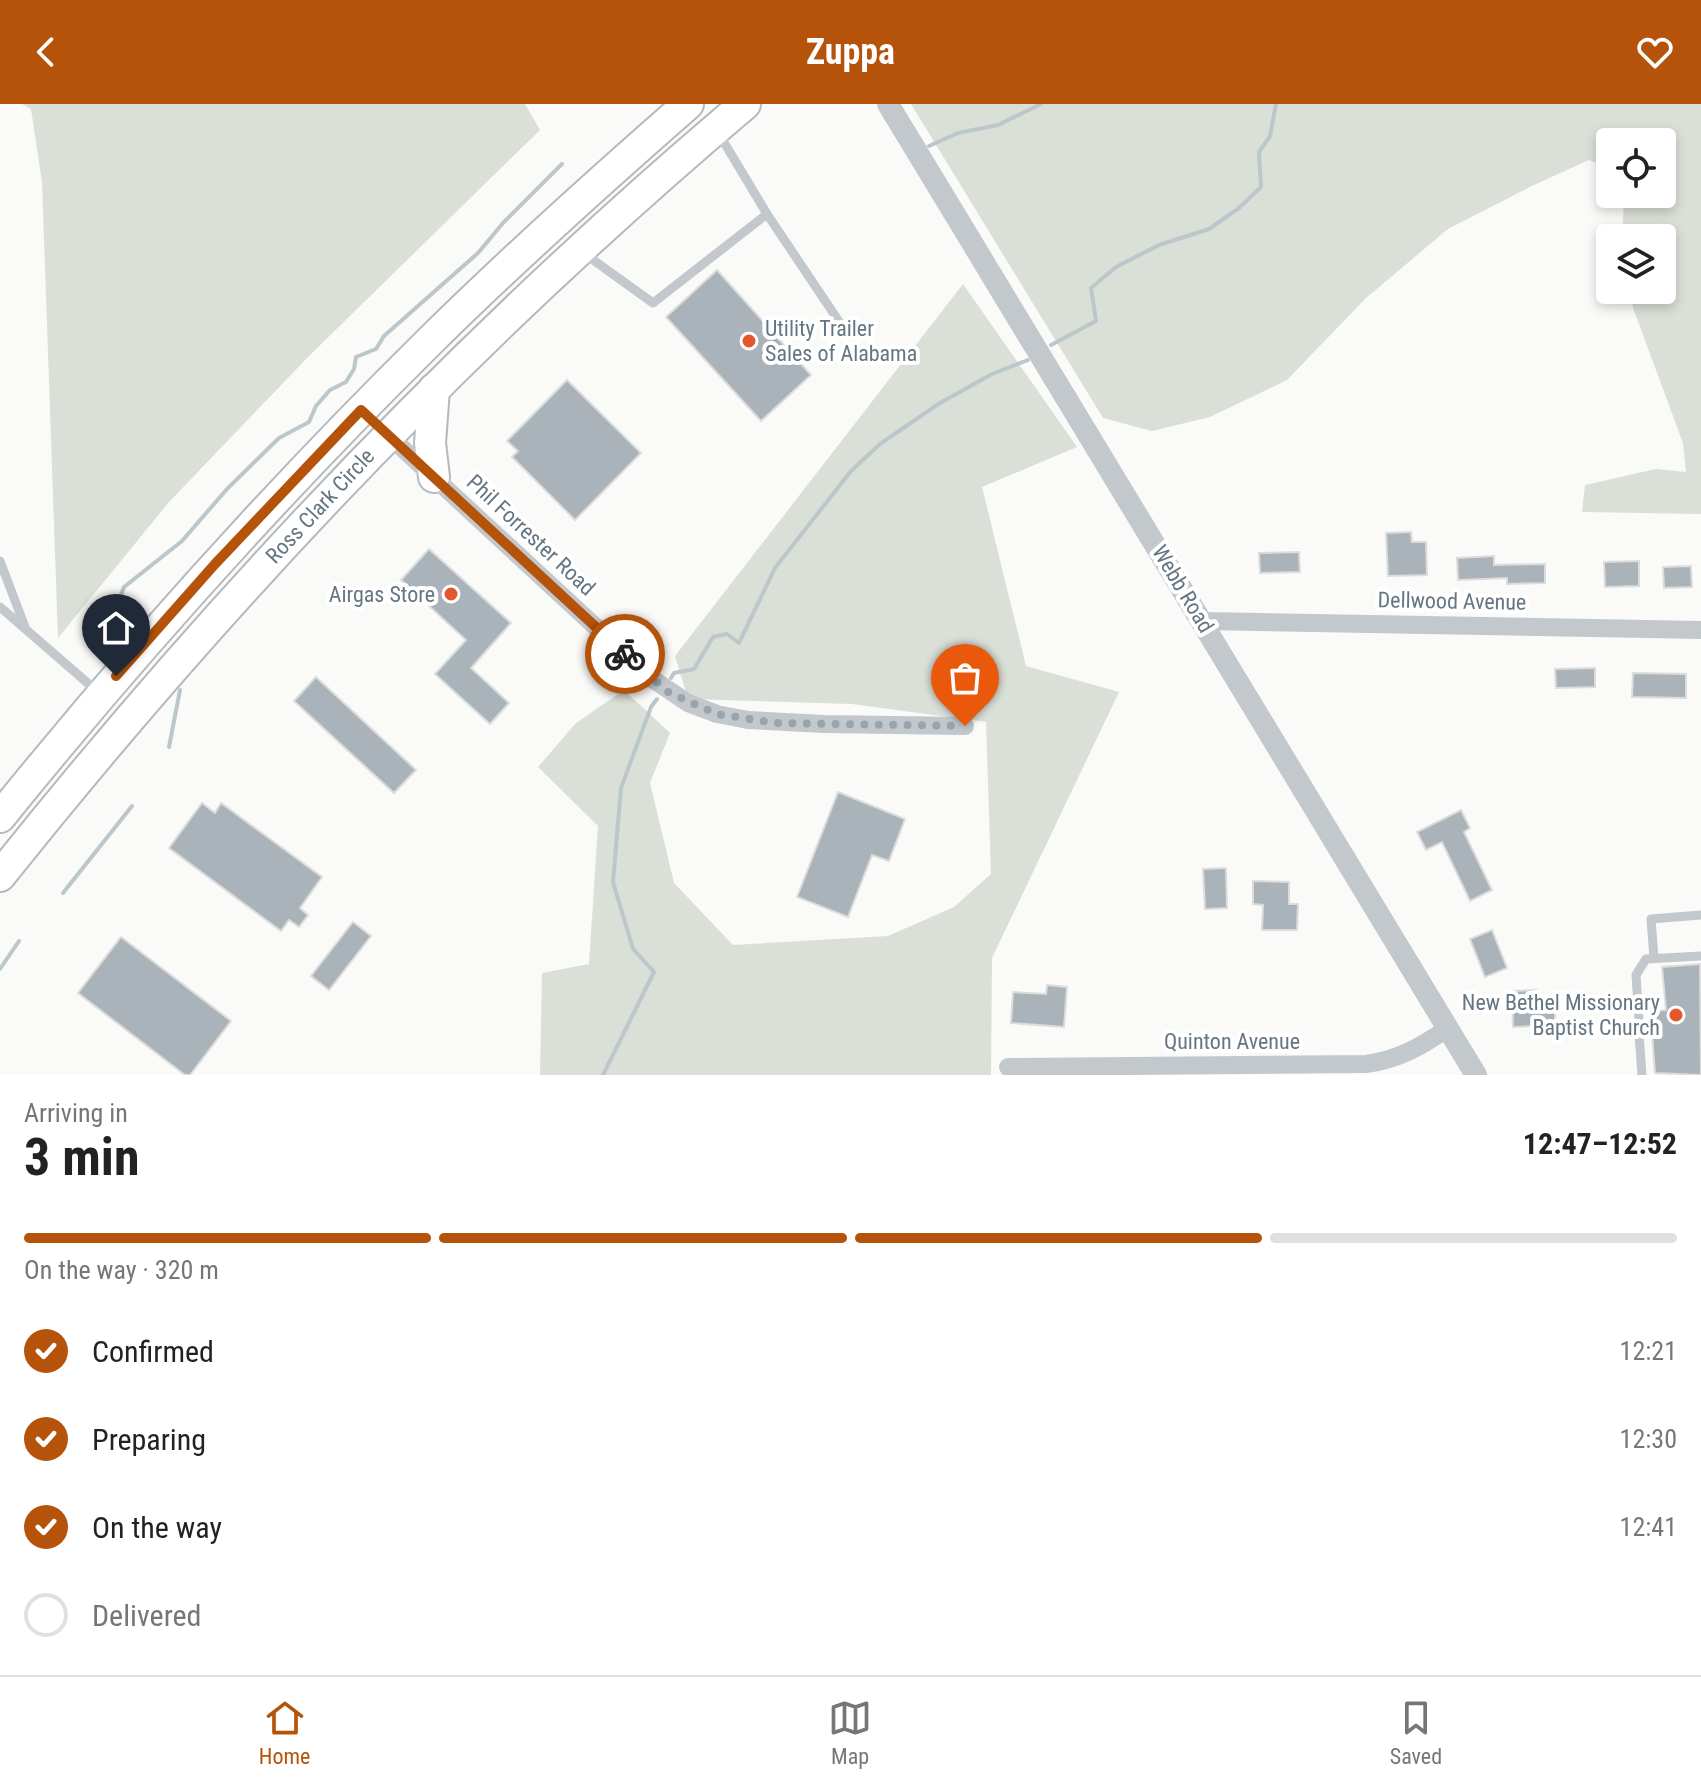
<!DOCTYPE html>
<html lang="en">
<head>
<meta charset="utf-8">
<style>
	body { margin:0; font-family:"Roboto Condensed",sans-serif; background:#f6f6f6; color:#222; height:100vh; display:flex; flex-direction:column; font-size:30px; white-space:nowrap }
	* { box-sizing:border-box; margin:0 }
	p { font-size:26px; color:#767676 }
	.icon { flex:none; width:44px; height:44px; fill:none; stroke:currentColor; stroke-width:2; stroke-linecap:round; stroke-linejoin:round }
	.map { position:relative; height:971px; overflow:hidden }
	.side { display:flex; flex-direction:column; background:#fff; flex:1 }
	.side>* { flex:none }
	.buttons { position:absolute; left:1596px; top:24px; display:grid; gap:16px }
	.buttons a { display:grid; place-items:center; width:80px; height:80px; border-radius:8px; background:#fff; box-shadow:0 4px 12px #0003; font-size:40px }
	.pin { position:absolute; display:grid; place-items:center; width:68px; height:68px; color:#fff; margin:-82px -34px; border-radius:50% 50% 50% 0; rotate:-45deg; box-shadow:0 0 8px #0007 }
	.pin .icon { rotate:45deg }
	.courier { position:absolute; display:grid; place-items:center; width:80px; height:80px; margin:-40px; border:6px solid #b45309; border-radius:50%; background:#fff; color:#222; box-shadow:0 2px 10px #0007 }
	.summary em { font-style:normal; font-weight:700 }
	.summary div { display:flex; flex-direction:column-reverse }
	.summary { display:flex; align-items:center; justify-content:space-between; height:136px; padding:0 24px }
	h1 { font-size:52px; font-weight:700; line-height:60px }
	.bar { display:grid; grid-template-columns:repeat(4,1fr); gap:12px 8px; align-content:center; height:96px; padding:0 24px }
	.bar i { height:10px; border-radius:6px; background:#e0e0e0 }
	.bar .active { background:#b45309 }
	.bar p { grid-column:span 4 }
	ol { padding:0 24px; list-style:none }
	li { display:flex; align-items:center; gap:24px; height:88px }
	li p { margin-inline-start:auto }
	li .icon { padding:8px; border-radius:50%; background:#b45309; color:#fff; stroke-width:4 }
	li:last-child { color:#767676 }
	li i { width:44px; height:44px; border:4px solid #e0e0e0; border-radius:50% }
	header { display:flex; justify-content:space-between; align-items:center; height:104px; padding:0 24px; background:#b45309; color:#fff; font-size:36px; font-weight:700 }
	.menu { display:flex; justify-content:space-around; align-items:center; height:112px; border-top:2px solid #e0e0e0; background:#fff; font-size:22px; color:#767676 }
	.menu a { display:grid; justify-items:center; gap:4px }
	.menu .active { color:#b45309 }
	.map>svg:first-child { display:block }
	.green { fill:#dadfd7 }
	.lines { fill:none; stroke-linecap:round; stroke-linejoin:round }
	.stream { stroke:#bbc7cb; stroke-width:4 }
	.building { fill:#aab3b9; stroke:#dcdcda; stroke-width:2 }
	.trunk-casing { stroke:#b4b9bd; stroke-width:34 }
	.service { stroke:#c3c8cc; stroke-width:9 }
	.minor { stroke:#c3c8cc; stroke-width:18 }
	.tertiary { stroke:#c3c8cc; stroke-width:22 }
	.trunk { stroke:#fff; stroke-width:30 }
	.done { stroke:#99a4ac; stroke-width:8; stroke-dasharray:0 14.4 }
	.route { stroke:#b45309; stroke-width:10 }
	.poi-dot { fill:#e4572e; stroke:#fff; stroke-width:3 }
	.labels { text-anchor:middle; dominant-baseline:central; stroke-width:8; stroke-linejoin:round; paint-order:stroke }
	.poi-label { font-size:22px; fill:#657683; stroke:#fff; text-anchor:end }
	.street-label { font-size:22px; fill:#657683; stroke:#fff }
</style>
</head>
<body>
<header><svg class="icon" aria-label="back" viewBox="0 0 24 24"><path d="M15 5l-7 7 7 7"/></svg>Zuppa<svg class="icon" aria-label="heart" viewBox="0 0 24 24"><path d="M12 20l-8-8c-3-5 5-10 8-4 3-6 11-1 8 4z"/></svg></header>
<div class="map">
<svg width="1701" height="971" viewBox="0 0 1701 971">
	<rect width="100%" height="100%" fill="#fafaf8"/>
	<g class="green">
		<polygon points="22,0 525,0 540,26 309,252 169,398 58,534 42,78 31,5"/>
		<polygon points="911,0 1701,0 1701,410 1582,408 1585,381 1656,365 1686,368 1683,339 1633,204 1630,186 1662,186 1662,134 1622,134 1624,95 1622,90 1662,90 1662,38 1610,38 1610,65 1589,56 1534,81 1448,125 1366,194 1287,276 1210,313 1152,327 1103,314"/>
		<polygon points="963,180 1077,343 982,383 1026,562 1119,588 992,854 991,971 540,971 542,869 589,860 598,722 538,663 576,619 624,586 670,629 650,679 674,779 733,841 888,832 954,803 991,770 986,618 852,600 688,595 675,552"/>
	</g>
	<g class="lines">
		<g class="stream">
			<polyline points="929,42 958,29 998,21 1041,0"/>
			<polyline points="1051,241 1096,217 1091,184 1116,163 1159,141 1209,125 1239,104 1261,83 1259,48 1270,32 1276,0"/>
			<polyline points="105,532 124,483 182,437 227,385 279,334 309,318 316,302 330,286 346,278 354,265 356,253 376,245 384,232 478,149 503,119 562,60"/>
			<polyline points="671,574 674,569 694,565 713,533 727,530 739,539 775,464 851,367 880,340 940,299 992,270 1028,256"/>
			<polyline points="169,643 180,586"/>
			<polyline points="63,789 132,702"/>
			<polyline points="0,865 19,837"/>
			<polyline points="603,971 654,868 633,845 613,778 621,684 651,603 657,595"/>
		</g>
	</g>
	<g class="building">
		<polygon points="717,166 811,271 761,317 666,213"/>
		<polygon points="567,276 641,349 575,416 512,353 518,347 507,337"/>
		<polygon points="1411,428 1412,438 1426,438 1427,471 1388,472 1386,429"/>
		<polygon points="429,445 511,519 471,564 509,599 490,620 435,570 466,536 401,476"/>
		<polygon points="1299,448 1300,468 1260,469 1259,449"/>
		<polygon points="1494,452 1494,461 1545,460 1545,479 1507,480 1507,474 1458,476 1457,454"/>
		<polygon points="1639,457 1639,482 1605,483 1604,458"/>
		<polygon points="1691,462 1692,483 1664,484 1663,463"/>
		<polygon points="1595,564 1595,583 1556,584 1555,565"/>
		<polygon points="1633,569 1686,570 1686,594 1632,593"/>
		<polygon points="316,573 416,666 394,689 294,597"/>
		<polygon points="838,688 905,715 889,757 872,751 848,813 797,793"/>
		<polygon points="202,699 215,709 221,699 322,773 300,804 308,811 299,823 289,816 281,827 169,744"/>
		<polygon points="1461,706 1470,724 1464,728 1492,786 1470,797 1442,738 1426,746 1417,728"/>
		<polygon points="1226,764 1227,804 1205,805 1203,765"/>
		<polygon points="1253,777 1289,778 1289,800 1298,800 1297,826 1262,826 1263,801 1253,800"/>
		<polygon points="353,818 371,832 329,886 311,872"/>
		<polygon points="1492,826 1507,864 1485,873 1470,835"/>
		<polygon points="121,833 231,917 190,971 185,971 78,889"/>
		<polygon points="1700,860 1701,971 1655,969 1652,929 1646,929 1643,924 1646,916 1651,916 1650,907 1666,906 1662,863"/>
		<polygon points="1047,881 1067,883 1064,923 1011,919 1013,888 1046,890"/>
		<polygon points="1536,886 1536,903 1555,903 1555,921 1513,923 1512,887"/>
	</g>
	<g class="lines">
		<g class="trunk-casing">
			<g id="trunk">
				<polyline points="434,373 430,339 434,285"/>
				<path d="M0 713C135 546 277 388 430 237 513 155 600 77 688 0"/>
				<path d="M0 772C224 491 470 232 745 0"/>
			</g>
		</g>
		<g class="service">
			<polyline points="719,30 767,110 842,222"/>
			<polyline points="585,150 653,199 767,110"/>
			<polyline points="0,457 25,523"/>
			<polyline points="0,503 98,588"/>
			<polyline points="1654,854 1651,815 1701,811"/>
			<polyline points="1639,917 1636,871 1646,855 1701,852"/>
			<polyline points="1639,930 1642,971"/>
		</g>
		<g class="minor">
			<polyline points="388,331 651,574 688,599 717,610 748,616 824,620 965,622"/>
			<polyline points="1203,517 1701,526"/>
			<path d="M1008 963 1366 960C1398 956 1422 942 1448 924"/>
		</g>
		<polyline class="tertiary" points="888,0 1476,971"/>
		<use href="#trunk" class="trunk"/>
	</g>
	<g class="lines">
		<polyline class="done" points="625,550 668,588 717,610 775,619 965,622"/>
		<polyline class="route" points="116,572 215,460 361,306 625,550"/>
	</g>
	<g class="poi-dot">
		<circle cx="749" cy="237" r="8"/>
		<circle cx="451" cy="490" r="8"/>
		<circle cx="1676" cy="911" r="8"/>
	</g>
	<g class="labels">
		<g class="poi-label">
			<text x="765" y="224" text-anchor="start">Utility Trailer<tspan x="765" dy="25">Sales of Alabama</tspan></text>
			<text x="435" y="490">Airgas Store</text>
			<text x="1660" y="898">New Bethel Missionary<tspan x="1660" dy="25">Baptist Church</tspan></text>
		</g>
		<g class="street-label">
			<text transform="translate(320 402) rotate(-47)">Ross Clark Circle</text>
			<text transform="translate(531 431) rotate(43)">Phil Forrester Road</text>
			<text transform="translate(1183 485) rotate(59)">Webb Road</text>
			<text transform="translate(1452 497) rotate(1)">Dellwood Avenue</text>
			<text x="1232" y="937">Quinton Avenue</text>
		</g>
	</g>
</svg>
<div class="buttons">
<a><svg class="icon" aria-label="locate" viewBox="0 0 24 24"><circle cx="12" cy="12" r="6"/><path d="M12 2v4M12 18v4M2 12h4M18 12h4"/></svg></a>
<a><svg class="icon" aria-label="layers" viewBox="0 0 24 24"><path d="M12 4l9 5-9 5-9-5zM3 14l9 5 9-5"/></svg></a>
</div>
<div class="pin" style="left:965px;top:622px;background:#ea580c"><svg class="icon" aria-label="bag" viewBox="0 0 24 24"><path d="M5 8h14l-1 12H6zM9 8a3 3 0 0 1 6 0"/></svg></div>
<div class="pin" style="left:116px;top:572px;background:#1f2937"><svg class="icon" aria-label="home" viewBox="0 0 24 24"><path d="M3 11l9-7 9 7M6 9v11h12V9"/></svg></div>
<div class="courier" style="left:625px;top:550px"><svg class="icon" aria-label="bike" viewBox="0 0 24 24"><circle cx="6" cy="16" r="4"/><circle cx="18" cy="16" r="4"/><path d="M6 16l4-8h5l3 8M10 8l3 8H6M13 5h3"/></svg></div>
</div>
<section class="side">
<div class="summary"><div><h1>3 min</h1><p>Arriving in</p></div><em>12:47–12:52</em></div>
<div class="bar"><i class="active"></i><i class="active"></i><i class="active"></i><i></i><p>On the way · 320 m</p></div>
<ol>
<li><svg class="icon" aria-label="check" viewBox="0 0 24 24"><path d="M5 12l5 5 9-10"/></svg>Confirmed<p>12:21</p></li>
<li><svg class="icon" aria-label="check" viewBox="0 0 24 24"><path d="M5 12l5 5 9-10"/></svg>Preparing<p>12:30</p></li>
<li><svg class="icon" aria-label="check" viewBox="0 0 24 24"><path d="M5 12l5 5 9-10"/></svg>On the way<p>12:41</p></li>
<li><i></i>Delivered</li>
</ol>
</section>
<nav class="menu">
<a class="active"><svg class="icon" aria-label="home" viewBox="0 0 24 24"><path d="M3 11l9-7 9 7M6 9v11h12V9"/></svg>Home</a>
<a><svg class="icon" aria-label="map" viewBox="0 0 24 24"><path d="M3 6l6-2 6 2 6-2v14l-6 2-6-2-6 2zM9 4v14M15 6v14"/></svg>Map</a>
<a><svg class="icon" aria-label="saved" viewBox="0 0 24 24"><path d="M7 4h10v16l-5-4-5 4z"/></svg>Saved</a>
</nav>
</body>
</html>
